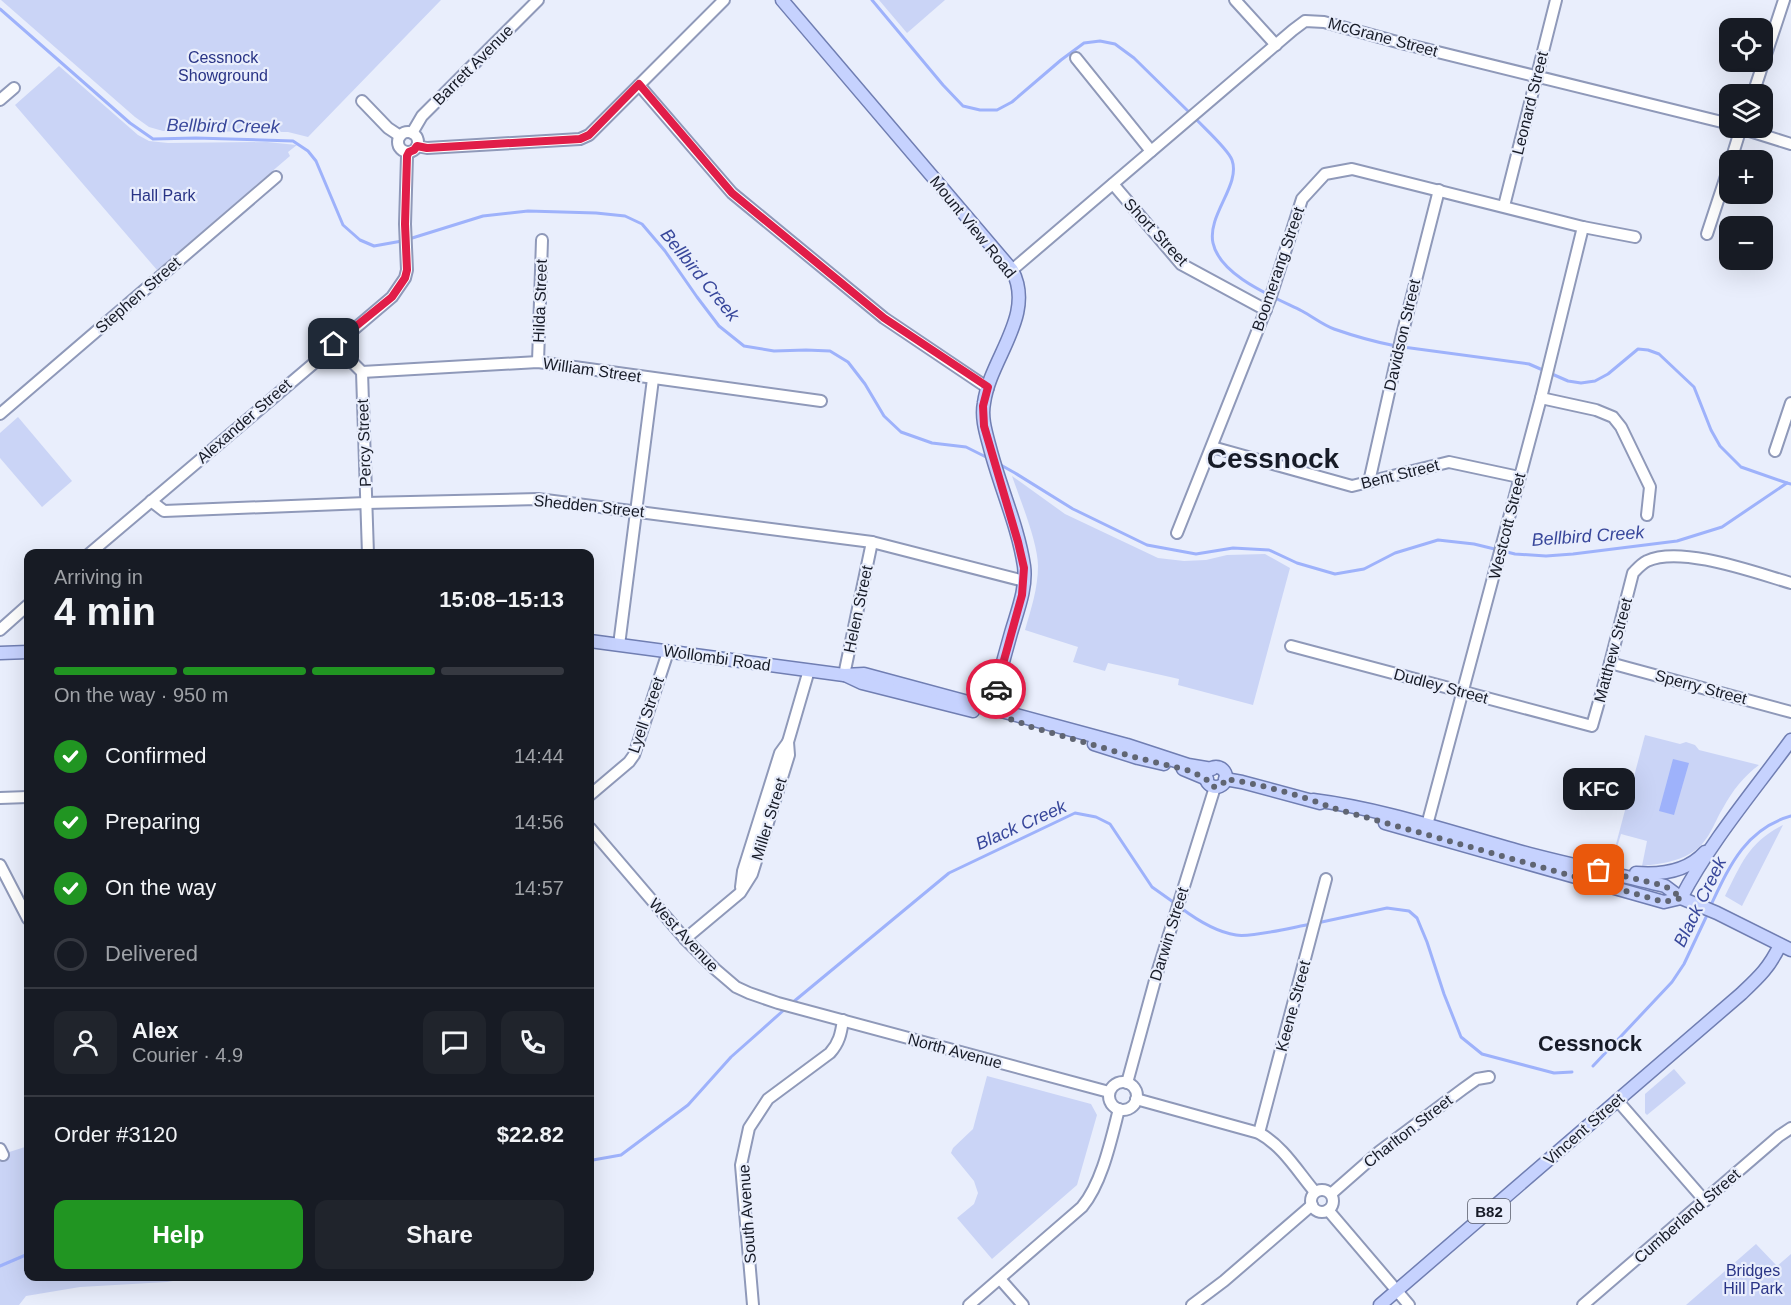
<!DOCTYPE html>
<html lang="en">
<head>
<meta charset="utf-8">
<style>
	body { margin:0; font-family:Helvetica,sans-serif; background:#20242c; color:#f1f3f6; height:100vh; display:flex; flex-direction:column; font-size:22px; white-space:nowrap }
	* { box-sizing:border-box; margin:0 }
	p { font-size:20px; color:#9ea1a6 }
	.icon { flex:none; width:33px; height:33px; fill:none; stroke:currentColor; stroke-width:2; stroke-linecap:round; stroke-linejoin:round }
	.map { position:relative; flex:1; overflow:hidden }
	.sheet { position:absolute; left:24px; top:549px; width:570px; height:732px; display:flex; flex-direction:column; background:#171b24; border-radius:12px; box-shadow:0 6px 24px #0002 }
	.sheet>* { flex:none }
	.fabs { position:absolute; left:1719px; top:18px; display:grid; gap:12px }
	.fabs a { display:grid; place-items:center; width:54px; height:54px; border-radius:12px; background:#171b24; box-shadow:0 6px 24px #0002; font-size:30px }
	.pin { position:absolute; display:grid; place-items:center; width:51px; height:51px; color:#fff; margin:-26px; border-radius:12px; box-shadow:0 3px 9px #0006 }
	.courier { position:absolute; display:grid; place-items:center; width:60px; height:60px; margin:-30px; border:4px solid #e11d48; border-radius:50%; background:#fff; color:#222; box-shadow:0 2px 8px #0007 }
	.bubble { position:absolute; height:42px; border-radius:12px; background:#171b24; box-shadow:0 6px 24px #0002; font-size:20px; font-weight:600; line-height:42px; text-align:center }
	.headline em { font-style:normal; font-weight:600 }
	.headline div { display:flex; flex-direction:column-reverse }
	.headline { display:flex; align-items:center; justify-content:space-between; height:102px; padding:0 30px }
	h1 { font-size:39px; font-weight:600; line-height:45px }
	.bar { display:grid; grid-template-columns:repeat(4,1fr); gap:9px 6px; align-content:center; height:72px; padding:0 30px }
	.bar i { height:8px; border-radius:4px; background:#363941 }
	.bar .on { background:#219522 }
	.bar p { grid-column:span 4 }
	.line { display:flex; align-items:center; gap:15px; padding:0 30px; border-top:2px solid #363941 }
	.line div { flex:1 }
	.round { display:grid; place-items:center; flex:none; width:63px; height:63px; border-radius:12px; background:#20242c }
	ol { padding:0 30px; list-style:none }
	li { display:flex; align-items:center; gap:18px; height:66px }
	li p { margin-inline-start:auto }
	li .icon { padding:6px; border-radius:50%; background:#219522; color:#fff; stroke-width:4 }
	li:last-child { color:#9ea1a6 }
	li i { width:33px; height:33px; border:3px solid #363941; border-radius:50% }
	.action { display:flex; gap:12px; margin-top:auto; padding:12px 30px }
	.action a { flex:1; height:69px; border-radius:12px; background:#219522; color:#fff; font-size:24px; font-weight:600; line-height:69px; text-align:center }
	.action a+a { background:#20242c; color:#f1f3f6 }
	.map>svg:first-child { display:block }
	.green { fill:#cad4f6 }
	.water { fill:#9eb2fb }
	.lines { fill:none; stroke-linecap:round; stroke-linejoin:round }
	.stream { stroke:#9eb2fb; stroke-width:3 }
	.minor-casing { stroke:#8f99b9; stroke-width:14 }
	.major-casing { stroke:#707eb2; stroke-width:15 }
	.minor { stroke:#fff; stroke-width:10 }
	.major { stroke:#c6d2fe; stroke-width:12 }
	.done { stroke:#606572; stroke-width:6; stroke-dasharray:0 10.8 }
	.route { stroke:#e11d48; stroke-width:8 }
	.labels { text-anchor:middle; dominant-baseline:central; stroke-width:4.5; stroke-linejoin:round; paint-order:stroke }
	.shield { fill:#e9eefc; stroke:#565a67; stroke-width:1.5 }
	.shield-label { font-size:15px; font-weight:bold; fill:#171b27 }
	.street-label { font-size:16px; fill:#171b27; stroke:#e9eefc }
	.park-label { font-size:16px; fill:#293486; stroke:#e9eefc }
	.water-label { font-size:18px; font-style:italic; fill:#38479b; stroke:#e9eefc }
	.district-label { font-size:22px; font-weight:bold; fill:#171b27; stroke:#e9eefc }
	.town-label { font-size:28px; font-weight:bold; fill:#171b27; stroke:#e9eefc }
</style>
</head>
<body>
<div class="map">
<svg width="1791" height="1305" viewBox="0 0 1791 1305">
	<rect width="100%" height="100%" fill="#e9eefc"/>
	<g class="green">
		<polygon points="1,0 441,0 308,137 288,132 163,131 149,127 135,117"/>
		<polygon points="879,0 945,0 907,33"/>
		<polygon points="59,66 138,135 149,141 168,143 267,142 297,145 288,152 290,156 157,270 15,105"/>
		<polygon points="18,417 72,481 42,507 0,458 0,433"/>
		<path d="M1012 476 1065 514 1158 558 1184 561 1206 560 1227 555 1265 554 1290 568 1253 705 1178 685 1179 679 1108 663 1105 671 1073 662 1078 647 1025 630C1031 609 1038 588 1038 566 1038 543 1020 499 1012 476Z"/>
		<path d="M1645 735 1680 744 1686 742 1695 745 1699 750 1759 765C1744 776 1732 791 1723 808 1713 824 1709 843 1691 853 1678 862 1657 864 1642 866L1647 841 1621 834 1612 864 1611 863Z"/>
		<path d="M1783 825 1742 906 1725 896C1742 863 1748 843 1783 825Z"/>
		<polygon points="1674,1069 1686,1083 1647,1115 1645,1113 1645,1094"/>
		<polygon points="987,1076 1091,1104 1097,1115 1077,1185 992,1259 957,1218 974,1204 978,1193 974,1181 951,1153 953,1148 973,1129"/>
		<polygon points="28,1146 28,1276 197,1277 167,1282 80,1287 26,1296 19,1305 0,1305 0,1155"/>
		<polygon points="1756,1244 1777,1266 1791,1254 1791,1305 1686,1305"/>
	</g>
	<polygon class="water" points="1673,759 1689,763 1674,815 1659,811"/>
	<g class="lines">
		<g class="stream">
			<polyline points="872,0 943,85 963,106 980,110 997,110 1012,102 1061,60 1084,43 1100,41 1115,44 1134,58 1191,114"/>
			<polyline points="0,9 130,123 153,139 196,138 293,141 308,151 316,161 343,225 360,240 374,246 402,241"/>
			<path d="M1195 118C1204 128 1228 149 1232 160 1241 185 1207 215 1213 243 1220 276 1274 297 1302 311 1313 317 1323 325 1334 329 1354 336 1375 342 1396 346"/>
			<polyline points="409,239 483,216 528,211 596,213 625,216 642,224 665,251 697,297 719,326 744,346 774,351 806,350 830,351 848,362 865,384 884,416 901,432 932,443 966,447 988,458"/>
			<polyline points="1403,347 1529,364 1568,381 1581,383 1595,381 1608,374 1638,349 1648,350 1659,354 1694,387 1711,430 1720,446 1741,467 1787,483"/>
			<polyline points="999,464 1015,473 1073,509 1147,545 1196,554 1233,548 1269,550 1297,563 1335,574 1364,569 1395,553 1438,540 1474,544 1515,554 1546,556 1573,554 1677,541 1722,527 1787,483 1791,484"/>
			<path d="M1710 907C1729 867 1745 829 1791 816"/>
			<path d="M1181 908C1197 920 1216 932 1236 935 1251 938 1294 927 1311 924"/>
			<polyline points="1317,923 1387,908 1409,911 1417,918 1427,942 1444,994 1461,1037 1482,1054 1554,1073 1572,1072"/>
			<polyline points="792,1003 949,873 1075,813 1096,817 1110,824 1152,887 1176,904"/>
			<polyline points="1593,1066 1672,982 1684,964 1708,913"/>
			<polyline points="590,1158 593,1160 621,1155 688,1105 731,1057 785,1009"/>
			<polyline points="0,1266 28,1254"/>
		</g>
		<g class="minor-casing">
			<g id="minor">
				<polyline points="1235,0 1276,45"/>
				<polyline points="1076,58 1151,151"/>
				<polyline points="639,85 732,193 884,318 988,388"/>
				<polyline points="1753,94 1784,0"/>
				<polyline points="0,100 14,88"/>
				<polyline points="362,101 388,128 400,136"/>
				<polyline points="1740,128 1791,144"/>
				<circle cx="408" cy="142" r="10"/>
				<polyline points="412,133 422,116 538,0"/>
				<polyline points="417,146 427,148 580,139 589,135 724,0"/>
				<polyline points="1731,160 1741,128"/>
				<polyline points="1113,184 1181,264 1266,310"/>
				<polyline points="1504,206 1556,0"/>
				<polyline points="1707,234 1730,164"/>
				<polyline points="1012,270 1293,30 1305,21 1324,22 1401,43 1730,124"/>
				<polyline points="334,344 362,372 368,554"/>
				<polyline points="538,362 542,240"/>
				<polyline points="362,372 538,362 821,401"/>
				<polyline points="1541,398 1596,410 1613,417 1621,427 1650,487 1647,515"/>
				<polyline points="0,414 276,177"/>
				<polyline points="1212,447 1352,486 1449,462 1519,477"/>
				<polyline points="1775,451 1791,403"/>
				<polyline points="1369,482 1401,339 1439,190"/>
				<polyline points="151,501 164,511 366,503 538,499 872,542 1024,581"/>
				<polyline points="1177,533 1270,299 1302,199 1325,174 1352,169 1583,227 1635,237"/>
				<polyline points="89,554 392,297 405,278 407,270 405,224 407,156 409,152"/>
				<polyline points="0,630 28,605"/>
				<polyline points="619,645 653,379"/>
				<path d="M1291 646 1592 726 1610 663 1633 573C1637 569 1641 564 1647 561 1681 545 1756 573 1791 583"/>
				<polyline points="1610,663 1791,712"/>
				<polyline points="844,675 872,542"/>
				<polyline points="590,795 629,762 634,755 668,652"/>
				<polyline points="0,798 28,797"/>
				<polyline points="1427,825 1541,398 1583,227"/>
				<polyline points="590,828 685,939 715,969 736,987 749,993 778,1003 1109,1092"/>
				<polyline points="0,865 28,919"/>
				<polyline points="741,887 743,871 780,753 788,742"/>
				<polyline points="685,939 740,893 752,874 789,755 788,742 809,670"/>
				<circle cx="1123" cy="1096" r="14"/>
				<polyline points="1127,1083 1157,973 1215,787"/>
				<path d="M1136 1099 1259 1133C1283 1146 1298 1172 1315 1192"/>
				<polyline points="1617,1100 1705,1201"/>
				<polyline points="1259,1133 1326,879"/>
				<polyline points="0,1149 3,1155"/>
				<circle cx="1322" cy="1201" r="11"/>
				<polyline points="1331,1194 1380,1151 1463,1089 1477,1079 1489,1077"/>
				<polyline points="1328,1210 1409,1305"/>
				<polyline points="1000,1279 1023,1305"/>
				<path d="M753 1305 741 1165 749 1128 768 1099 830 1053C839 1043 841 1034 843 1020"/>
				<path d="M969 1305 1082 1207C1102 1183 1111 1140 1119 1109"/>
				<polyline points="1192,1305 1224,1281 1312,1205"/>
				<polyline points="1583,1305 1779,1136 1791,1128"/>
			</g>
		</g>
		<g class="major-casing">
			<g id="major">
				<path d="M782 0 1012 270C1036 315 990 358 984 403 981 418 986 433 990 448 1000 487 1018 526 1024 566 1027 588 1017 612 1011 633 1004 658 997 683 991 708"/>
				<polyline points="590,641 844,675 864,674 1127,745 1188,765 1212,769"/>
				<polyline points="0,653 28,652"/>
				<polyline points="845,675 862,683 973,711"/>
				<polyline points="1094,744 1138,758 1164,764"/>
				<circle cx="1216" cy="777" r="10"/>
				<polyline points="1183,769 1207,779"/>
				<polyline points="1225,779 1242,782 1320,803"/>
				<path d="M1313 800C1384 809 1453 833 1522 852 1569 865 1617 874 1665 886L1681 898 1717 913 1791 950"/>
				<polyline points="1385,823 1664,902 1681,898"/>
				<path d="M1636 873C1661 875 1687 872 1705 852"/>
				<path d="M1681 898C1711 841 1753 792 1791 740"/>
				<path d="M1380 1305 1741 994C1759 977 1769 968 1780 945"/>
			</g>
		</g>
		<use href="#minor" class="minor"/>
		<use href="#major" class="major"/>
	</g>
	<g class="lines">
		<path class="done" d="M996 689 991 708C1000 719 1016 719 1028 726L1138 758 1191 771 1206 779 1211 786 1215 787 1223 784 1225 779C1261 784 1299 795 1333 808L1664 902 1682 898 1665 886 1599 870"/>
		<polyline class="route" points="334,344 392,297 405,278 407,270 405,224 407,156 409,152 414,150 417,146 427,148 580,139 589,135 639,84 732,193 884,318 988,387 983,406 984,426 1018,542 1024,568 1022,595 996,689"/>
	</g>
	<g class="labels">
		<rect class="shield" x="1468" y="1199" width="42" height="24" rx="4.5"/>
		<g class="shield-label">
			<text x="1489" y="1211">B82</text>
		</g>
		<g class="street-label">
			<text transform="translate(1383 37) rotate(15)">McGrane Street</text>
			<text transform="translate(473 65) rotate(-45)">Barrett Avenue</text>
			<text transform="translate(1530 103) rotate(-76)">Leonard Street</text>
			<text transform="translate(973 227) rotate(51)">Mount View Road</text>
			<text transform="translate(1156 232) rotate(47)">Short Street</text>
			<text transform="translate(1278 269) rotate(-71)">Boomerang Street</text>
			<text transform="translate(138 295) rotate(-41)">Stephen Street</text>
			<text transform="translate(540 301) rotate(-88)">Hilda Street</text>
			<text transform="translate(1402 335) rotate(-77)">Davidson Street</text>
			<text transform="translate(592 370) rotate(8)">William Street</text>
			<text transform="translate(244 421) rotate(-41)">Alexander Street</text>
			<text transform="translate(364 443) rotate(-92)">Percy Street</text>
			<text transform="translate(1400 474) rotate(-14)">Bent Street</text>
			<text transform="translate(589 506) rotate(6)">Shedden Street</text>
			<text transform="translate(1507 526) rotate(-76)">Westcott Street</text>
			<text transform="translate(858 609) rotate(-78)">Helen Street</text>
			<text transform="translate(1613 650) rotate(-75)">Matthew Street</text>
			<text transform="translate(717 658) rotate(8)">Wollombi Road</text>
			<text transform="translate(1441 686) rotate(15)">Dudley Street</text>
			<text transform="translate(1701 687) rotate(15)">Sperry Street</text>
			<text transform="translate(646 715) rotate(-71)">Lyell Street</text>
			<text transform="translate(769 819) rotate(-73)">Miller Street</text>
			<text transform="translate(1169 934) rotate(-73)">Darwin Street</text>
			<text transform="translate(684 935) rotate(47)">West Avenue</text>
			<text transform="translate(1293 1006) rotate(-75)">Keene Street</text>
			<text transform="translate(955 1051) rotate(15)">North Avenue</text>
			<text transform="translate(1584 1129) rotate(-41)">Vincent Street</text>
			<text transform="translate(1408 1131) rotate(-38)">Charlton Street</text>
			<text transform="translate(747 1214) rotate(-94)">South Avenue</text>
			<text transform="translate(1687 1216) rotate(-41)">Cumberland Street</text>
		</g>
		<g class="park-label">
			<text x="223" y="57">Cessnock<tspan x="223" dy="18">Showground</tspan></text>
			<text x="163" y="195">Hall Park</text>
			<text x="1753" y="1270">Bridges<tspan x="1753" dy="18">Hill Park</tspan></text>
		</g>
		<g class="water-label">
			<text transform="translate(223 126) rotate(1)">Bellbird Creek</text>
			<text transform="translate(700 275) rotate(51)">Bellbird Creek</text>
			<text transform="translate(1588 536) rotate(-4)">Bellbird Creek</text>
			<text transform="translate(1021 825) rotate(-24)">Black Creek</text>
			<text transform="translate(1700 902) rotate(-64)">Black Creek</text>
		</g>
		<g class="district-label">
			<text x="1590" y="1043">Cessnock</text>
		</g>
		<g class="town-label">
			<text x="1273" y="458">Cessnock</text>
		</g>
	</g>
</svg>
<div class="fabs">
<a><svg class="icon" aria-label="locate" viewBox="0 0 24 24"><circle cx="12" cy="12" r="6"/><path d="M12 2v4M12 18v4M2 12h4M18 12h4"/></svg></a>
<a><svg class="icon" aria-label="layers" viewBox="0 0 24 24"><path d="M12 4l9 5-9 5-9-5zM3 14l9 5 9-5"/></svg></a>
<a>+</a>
<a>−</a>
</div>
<div class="pin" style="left:1599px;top:870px;background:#ea580c"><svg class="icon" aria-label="bag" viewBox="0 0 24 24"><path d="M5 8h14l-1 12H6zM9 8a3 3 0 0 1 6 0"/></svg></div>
<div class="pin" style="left:334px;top:344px;background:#1f2937"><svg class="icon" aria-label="home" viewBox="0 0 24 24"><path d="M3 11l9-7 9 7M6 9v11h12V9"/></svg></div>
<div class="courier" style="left:996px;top:689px"><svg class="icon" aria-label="car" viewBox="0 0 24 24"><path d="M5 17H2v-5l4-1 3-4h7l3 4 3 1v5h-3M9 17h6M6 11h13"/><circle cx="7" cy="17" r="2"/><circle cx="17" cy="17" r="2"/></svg></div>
<div class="bubble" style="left:1563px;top:768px;width:72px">KFC</div>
<section class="sheet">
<div class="headline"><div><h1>4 min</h1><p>Arriving in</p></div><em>15:08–15:13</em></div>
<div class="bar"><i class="on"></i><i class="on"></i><i class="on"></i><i></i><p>On the way · 950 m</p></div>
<ol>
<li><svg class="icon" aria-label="check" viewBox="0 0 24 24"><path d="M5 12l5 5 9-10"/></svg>Confirmed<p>14:44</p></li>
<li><svg class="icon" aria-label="check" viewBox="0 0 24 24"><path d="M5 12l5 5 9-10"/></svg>Preparing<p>14:56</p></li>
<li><svg class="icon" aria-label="check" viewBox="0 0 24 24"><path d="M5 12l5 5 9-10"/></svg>On the way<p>14:57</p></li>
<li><i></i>Delivered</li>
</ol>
<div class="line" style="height:108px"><a class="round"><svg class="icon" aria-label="person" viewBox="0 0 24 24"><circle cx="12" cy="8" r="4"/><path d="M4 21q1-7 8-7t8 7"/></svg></a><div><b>Alex</b><p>Courier · 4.9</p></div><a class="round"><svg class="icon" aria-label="chat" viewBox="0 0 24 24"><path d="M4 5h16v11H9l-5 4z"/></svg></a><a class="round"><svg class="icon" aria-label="phone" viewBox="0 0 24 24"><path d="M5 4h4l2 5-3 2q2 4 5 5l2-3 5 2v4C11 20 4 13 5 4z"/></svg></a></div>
<div class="line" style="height:78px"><div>Order #3120</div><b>$22.82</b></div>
<div class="action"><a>Help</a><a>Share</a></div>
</section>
</div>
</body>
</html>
